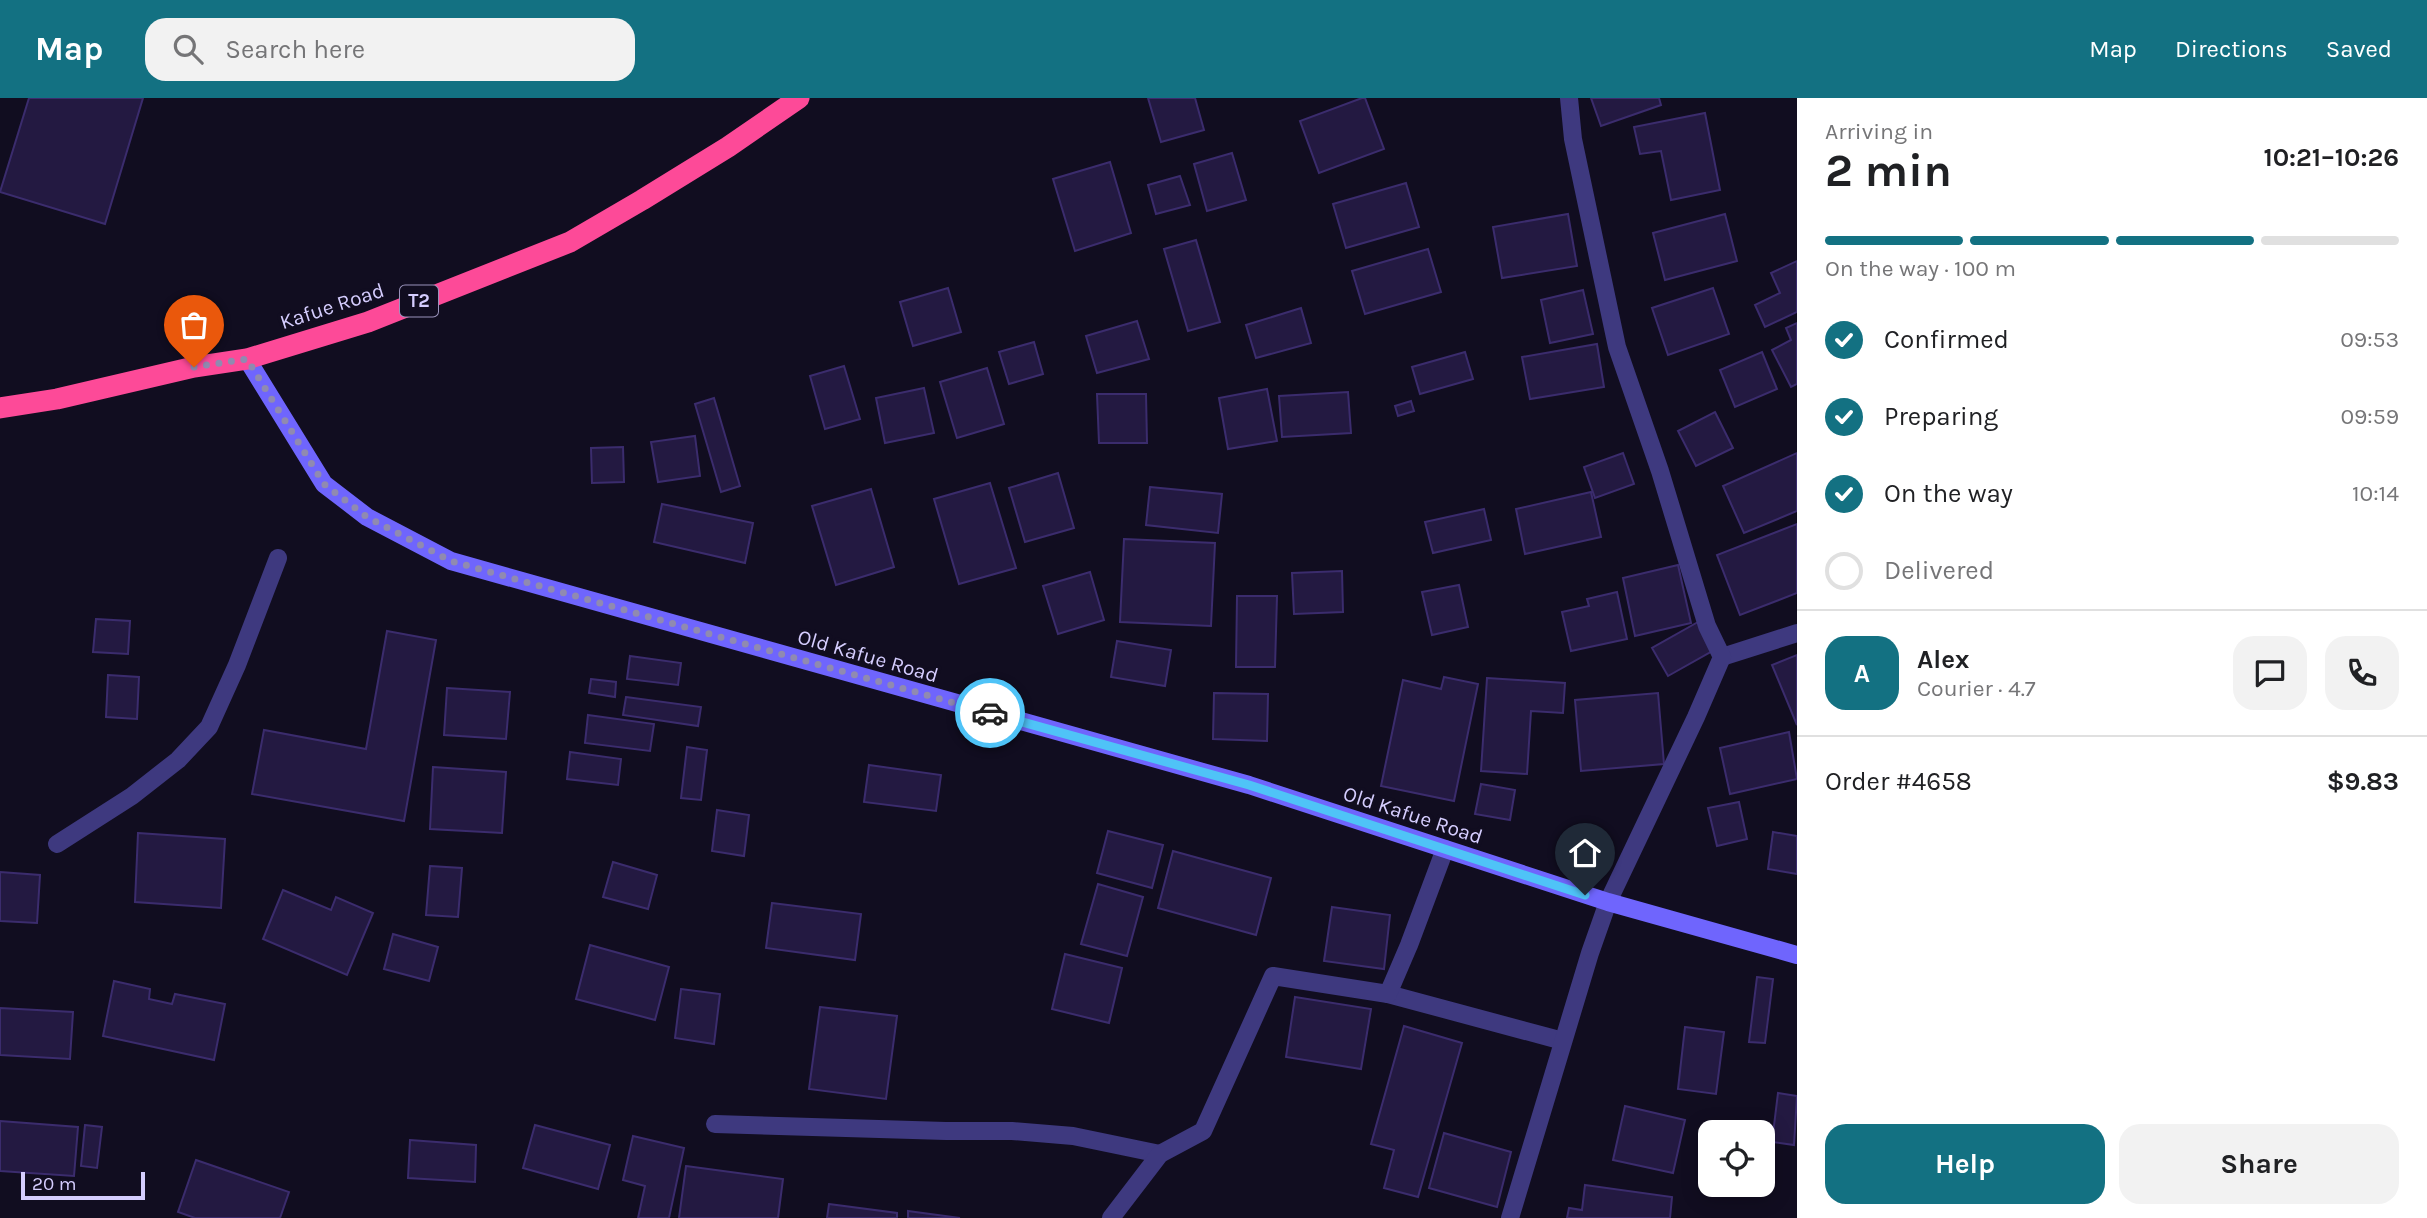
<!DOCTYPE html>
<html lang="en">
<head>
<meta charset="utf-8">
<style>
	body { margin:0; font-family:Karla,sans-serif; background:#f2f2f2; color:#202124; height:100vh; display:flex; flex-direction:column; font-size:26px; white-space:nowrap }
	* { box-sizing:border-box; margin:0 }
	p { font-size:23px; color:#757577 }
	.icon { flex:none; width:38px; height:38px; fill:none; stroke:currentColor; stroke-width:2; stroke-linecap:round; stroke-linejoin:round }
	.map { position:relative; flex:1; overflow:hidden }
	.side { display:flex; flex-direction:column; background:#fff; width:630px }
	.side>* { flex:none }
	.tools { position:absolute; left:1698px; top:1022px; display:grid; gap:14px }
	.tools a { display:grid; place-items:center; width:77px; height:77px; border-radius:14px; background:#fff; box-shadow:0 4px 18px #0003; font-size:35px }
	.scale { position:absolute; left:21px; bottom:18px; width:124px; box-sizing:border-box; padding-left:7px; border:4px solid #d5cdfe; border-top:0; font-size:19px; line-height:24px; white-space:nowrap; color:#d5cdfe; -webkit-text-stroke:5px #110d20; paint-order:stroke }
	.pin { position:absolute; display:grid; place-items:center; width:60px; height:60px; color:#fff; margin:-72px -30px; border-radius:50% 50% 50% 0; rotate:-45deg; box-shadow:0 0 7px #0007 }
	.pin .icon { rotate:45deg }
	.courier { position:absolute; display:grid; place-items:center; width:70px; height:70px; margin:-35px; border:5px solid #4fc3f7; border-radius:50%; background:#fff; color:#222; box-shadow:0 2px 9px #0007 }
	.overview em { font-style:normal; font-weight:700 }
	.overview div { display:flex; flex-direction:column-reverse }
	.overview { display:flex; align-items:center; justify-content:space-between; height:119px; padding:0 28px }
	h1 { font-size:46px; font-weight:700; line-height:52px }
	.bar { display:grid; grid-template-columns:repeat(4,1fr); gap:10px 7px; align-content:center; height:84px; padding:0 28px }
	.bar i { height:9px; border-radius:5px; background:#e0e0e0 }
	.bar .on { background:#137182 }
	.bar p { grid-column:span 4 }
	.line { display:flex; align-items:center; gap:18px; padding:0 28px; border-top:2px solid #e0e0e0 }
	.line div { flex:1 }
	.round { display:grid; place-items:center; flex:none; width:74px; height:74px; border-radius:21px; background:#f2f2f2 }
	ol { padding:0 28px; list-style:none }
	li { display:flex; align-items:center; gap:21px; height:77px }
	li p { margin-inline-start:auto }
	li .icon { padding:7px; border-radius:50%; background:#137182; color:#fff; stroke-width:4 }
	li:last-child { color:#757577 }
	li i { width:38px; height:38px; border:4px solid #e0e0e0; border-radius:50% }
	.cta { display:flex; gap:14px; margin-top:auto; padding:14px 28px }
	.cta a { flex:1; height:80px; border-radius:21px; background:#137182; color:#fff; font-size:28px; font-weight:700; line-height:80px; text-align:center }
	.cta a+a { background:#f2f2f2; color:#202124 }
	header { display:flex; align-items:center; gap:42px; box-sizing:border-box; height:98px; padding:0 35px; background:#137182; color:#fff }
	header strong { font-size:33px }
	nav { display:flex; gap:38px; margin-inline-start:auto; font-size:24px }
	.search { width:490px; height:63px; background:#f2f2f2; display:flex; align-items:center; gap:18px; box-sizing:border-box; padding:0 24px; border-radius:21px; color:#757577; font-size:26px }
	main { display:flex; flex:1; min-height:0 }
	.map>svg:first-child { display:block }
	.building { fill:#231941; stroke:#3b2c6d; stroke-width:2 }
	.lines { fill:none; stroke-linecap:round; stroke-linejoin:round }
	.street { stroke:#3e397f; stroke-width:18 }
	.secondary { stroke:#6f65fd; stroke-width:18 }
	.highway { stroke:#fd4a98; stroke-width:21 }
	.done { stroke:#908ab0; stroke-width:7; stroke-dasharray:0 12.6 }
	.route { stroke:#4fc3f7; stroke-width:9 }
	.labels { text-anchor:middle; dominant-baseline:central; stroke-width:7; stroke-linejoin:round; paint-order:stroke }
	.shield { fill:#110d20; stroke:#9a93bb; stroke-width:2 }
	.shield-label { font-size:19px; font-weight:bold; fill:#d5cdfe }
	.street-label { font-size:21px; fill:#d5cdfe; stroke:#110d20 }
</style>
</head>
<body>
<header>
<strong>Map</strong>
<div class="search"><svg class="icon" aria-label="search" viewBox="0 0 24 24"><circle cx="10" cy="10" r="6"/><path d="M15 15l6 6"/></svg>Search here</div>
<nav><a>Map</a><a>Directions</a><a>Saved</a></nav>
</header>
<main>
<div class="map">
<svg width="1797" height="1120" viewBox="0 0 1797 1120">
	<rect width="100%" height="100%" fill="#110d20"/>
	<g class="building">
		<polygon points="29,0 143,0 105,126 0,94"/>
		<polygon points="1148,0 1195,0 1204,32 1161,44"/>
		<polygon points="1362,0 1365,0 1384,51 1319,75 1300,23"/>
		<polygon points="1591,0 1659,0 1661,7 1601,28"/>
		<polygon points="1705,15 1720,92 1671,102 1661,53 1640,56 1634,29"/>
		<polygon points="1232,55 1246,102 1207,113 1194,66"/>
		<polygon points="1110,64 1131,135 1075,153 1053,81"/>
		<polygon points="1180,78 1190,107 1156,116 1148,87"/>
		<polygon points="1406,85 1419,129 1346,150 1333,106"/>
		<polygon points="1568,116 1577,168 1502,180 1493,129"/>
		<polygon points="1725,116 1737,163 1665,182 1653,135"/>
		<polygon points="1196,142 1220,224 1188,233 1164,151"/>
		<polygon points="1428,151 1441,194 1365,216 1352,173"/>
		<polygon points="1797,163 1797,214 1765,229 1755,207 1780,195 1771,175"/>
		<polygon points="948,190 961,234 913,248 900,204"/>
		<polygon points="1713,190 1729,236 1668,257 1652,210"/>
		<polygon points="1583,192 1593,236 1550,245 1541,202"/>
		<polygon points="1301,210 1311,245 1256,260 1246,227"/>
		<polygon points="1137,223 1149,261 1097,275 1086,238"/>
		<polygon points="1797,225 1797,286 1791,289 1772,252 1791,242 1786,230"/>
		<polygon points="1034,244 1043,276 1009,286 999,254"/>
		<polygon points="1597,246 1604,289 1530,301 1522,259"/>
		<polygon points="1465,254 1473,281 1420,296 1412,269"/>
		<polygon points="1762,254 1777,291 1735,309 1720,272"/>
		<polygon points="844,268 860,321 825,331 810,278"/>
		<polygon points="987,270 1004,326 957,340 940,284"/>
		<polygon points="924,290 934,335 885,345 876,300"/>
		<polygon points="1267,291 1277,343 1228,351 1219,300"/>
		<polygon points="1348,294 1351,335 1282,339 1279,298"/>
		<polygon points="1097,296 1146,296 1147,345 1099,345"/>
		<polygon points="714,300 740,388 721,394 695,306"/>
		<polygon points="1411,303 1414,313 1398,318 1395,308"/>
		<polygon points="1715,314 1733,350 1696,368 1678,333"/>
		<polygon points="695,338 700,378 658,384 651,344"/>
		<polygon points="623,349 624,384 592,385 591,350"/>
		<polygon points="1623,355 1634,386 1595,400 1584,369"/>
		<polygon points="1797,355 1797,413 1744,435 1723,388"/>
		<polygon points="1058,375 1074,430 1025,444 1009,390"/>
		<polygon points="990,385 1016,470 959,486 934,401"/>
		<polygon points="1150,389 1222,396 1218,435 1146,427"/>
		<polygon points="871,391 894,469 836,487 812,408"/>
		<polygon points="1591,394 1601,439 1525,456 1516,411"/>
		<polygon points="662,406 753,425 745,465 654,444"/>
		<polygon points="1484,411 1491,442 1433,455 1425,424"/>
		<polygon points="1797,426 1797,495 1740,517 1717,457"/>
		<polygon points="1124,441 1215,445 1211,528 1120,524"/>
		<polygon points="1678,467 1691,525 1635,538 1623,480"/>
		<polygon points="1342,473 1343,514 1294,516 1292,475"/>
		<polygon points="1090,474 1104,522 1058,536 1043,488"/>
		<polygon points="1459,487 1468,529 1432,537 1422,494"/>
		<polygon points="1617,494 1627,541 1571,553 1562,514 1589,508 1587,501"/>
		<polygon points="1237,498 1277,498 1275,569 1236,569"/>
		<polygon points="96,521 130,523 128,556 93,554"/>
		<polygon points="1698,524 1714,552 1668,578 1652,550"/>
		<polygon points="387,533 436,542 404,723 252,696 264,632 366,651"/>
		<polygon points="1117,543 1171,552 1165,588 1111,579"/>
		<polygon points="1797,557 1797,627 1772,567"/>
		<polygon points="630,558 681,565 678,587 627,581"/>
		<polygon points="108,577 139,579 137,621 106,619"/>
		<polygon points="1444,579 1478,586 1454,703 1381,688 1403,582 1441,591"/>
		<polygon points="1487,580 1565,585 1563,615 1531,613 1527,676 1481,673"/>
		<polygon points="591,581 616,584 615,599 589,595"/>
		<polygon points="447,590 510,594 506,641 444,637"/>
		<polygon points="1214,595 1268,596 1267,643 1213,641"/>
		<polygon points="1658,595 1664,666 1581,673 1575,602"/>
		<polygon points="626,599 701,609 698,628 623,617"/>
		<polygon points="588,617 654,626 650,653 585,645"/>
		<polygon points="1789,634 1797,681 1730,696 1720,650"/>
		<polygon points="687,649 707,652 701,702 681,700"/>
		<polygon points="570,654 621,661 618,687 567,681"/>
		<polygon points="869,667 941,677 936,713 864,704"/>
		<polygon points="433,669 506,674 502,735 430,731"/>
		<polygon points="1481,686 1515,692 1510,722 1475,716"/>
		<polygon points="1739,704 1747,741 1717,748 1708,710"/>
		<polygon points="717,712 749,717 744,758 712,753"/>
		<polygon points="1108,733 1163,747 1152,790 1097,775"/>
		<polygon points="1773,734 1797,738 1797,776 1768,771"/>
		<polygon points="138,735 225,741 221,810 135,804"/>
		<polygon points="1173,753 1271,780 1256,837 1158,810"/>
		<polygon points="613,764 657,777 648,811 603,799"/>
		<polygon points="430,768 462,770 458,819 426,817"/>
		<polygon points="0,774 40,777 37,825 0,823"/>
		<polygon points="1098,786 1143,799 1127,858 1081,846"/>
		<polygon points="283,792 331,812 336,799 373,815 347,877 263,841"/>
		<polygon points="772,805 861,816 855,862 766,850"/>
		<polygon points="1332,809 1390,817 1384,871 1324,863"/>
		<polygon points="393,836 438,849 429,883 384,871"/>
		<polygon points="590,847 669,869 655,922 576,901"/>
		<polygon points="1065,856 1122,870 1109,925 1052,911"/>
		<polygon points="1757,879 1773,881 1765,945 1749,944"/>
		<polygon points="114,883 150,891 149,901 172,906 175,896 225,906 214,962 103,938"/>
		<polygon points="681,891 720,896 714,946 675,940"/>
		<polygon points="1295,899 1371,911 1361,971 1286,959"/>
		<polygon points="820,909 897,918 886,1001 809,991"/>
		<polygon points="0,910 73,914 70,961 0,957"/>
		<polygon points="1404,928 1462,945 1418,1099 1384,1090 1394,1052 1371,1046"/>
		<polygon points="1685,929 1724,934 1716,996 1678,991"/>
		<polygon points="1778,995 1797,998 1794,1047 1772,1044"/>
		<polygon points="1625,1008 1685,1022 1673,1075 1613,1062"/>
		<polygon points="0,1023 78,1029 74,1078 0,1073"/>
		<polygon points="85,1027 102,1029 97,1070 81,1068"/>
		<polygon points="535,1027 610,1047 598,1091 523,1070"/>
		<polygon points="1444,1035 1511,1054 1497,1109 1429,1090"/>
		<polygon points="633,1038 684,1050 669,1120 638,1120 645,1088 623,1082"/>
		<polygon points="410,1042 476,1047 475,1084 408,1080"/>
		<polygon points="196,1062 289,1094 280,1120 195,1120 178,1114"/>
		<polygon points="686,1068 783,1081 778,1120 679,1120"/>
		<polygon points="1585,1087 1672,1099 1670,1120 1567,1120 1569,1110 1582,1112"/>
		<polygon points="829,1106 897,1115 897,1120 827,1120"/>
		<polygon points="908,1113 960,1120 908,1120"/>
	</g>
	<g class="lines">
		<g class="street">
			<polyline points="1722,559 1797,535"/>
			<polyline points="57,746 132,698 178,662 209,629 237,567 278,460"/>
			<polyline points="1388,896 1563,943"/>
			<polyline points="715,1026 946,1033 1012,1033 1073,1038 1160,1056"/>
			<polyline points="1111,1120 1160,1056 1203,1033 1273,878 1388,896 1409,847 1445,751"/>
			<polyline points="1510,1120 1590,855 1608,804 1696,619 1722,559 1707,528 1660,373 1617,249 1573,41 1569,0"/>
		</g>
		<polyline class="secondary" points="247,261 324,386 367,419 451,463 1249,687 1608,804 1797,857"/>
		<polyline class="highway" points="0,310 57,301 194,269 247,261 368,224 570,144 642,102 728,49 799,0"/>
	</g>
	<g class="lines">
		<polyline class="done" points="194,269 247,261 324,386 367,419 451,463 990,615"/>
		<polyline class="route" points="990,615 1249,687 1585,797"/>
	</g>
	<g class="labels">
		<rect class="shield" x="400" y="187.5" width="38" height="31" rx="5"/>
		<g class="shield-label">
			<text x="419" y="203">T2</text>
		</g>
		<g class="street-label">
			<text transform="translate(332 208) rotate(-18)">Kafue Road</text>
			<text transform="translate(868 558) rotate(16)">Old Kafue Road</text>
			<text transform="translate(1413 717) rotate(18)">Old Kafue Road</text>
		</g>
	</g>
</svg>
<div class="tools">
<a><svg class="icon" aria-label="locate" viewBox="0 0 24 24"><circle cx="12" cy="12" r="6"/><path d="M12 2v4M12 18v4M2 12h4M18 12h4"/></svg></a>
</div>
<div class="scale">20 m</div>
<div class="pin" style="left:194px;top:269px;background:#ea580c"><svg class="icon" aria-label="bag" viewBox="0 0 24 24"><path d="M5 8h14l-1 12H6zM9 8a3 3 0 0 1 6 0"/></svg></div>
<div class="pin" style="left:1585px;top:797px;background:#1f2937"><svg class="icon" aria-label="home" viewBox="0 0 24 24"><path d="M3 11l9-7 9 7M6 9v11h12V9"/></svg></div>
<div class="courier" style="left:990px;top:615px"><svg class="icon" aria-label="car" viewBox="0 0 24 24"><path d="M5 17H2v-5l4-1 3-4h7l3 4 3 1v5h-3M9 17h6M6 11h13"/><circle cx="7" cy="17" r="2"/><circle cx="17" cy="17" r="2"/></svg></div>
</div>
<section class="side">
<div class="overview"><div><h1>2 min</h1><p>Arriving in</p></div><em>10:21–10:26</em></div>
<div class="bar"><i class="on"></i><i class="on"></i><i class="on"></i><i></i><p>On the way · 100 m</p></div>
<ol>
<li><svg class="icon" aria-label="check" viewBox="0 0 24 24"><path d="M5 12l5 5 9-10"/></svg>Confirmed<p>09:53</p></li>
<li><svg class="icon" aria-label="check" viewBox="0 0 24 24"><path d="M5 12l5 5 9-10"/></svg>Preparing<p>09:59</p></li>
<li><svg class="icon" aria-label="check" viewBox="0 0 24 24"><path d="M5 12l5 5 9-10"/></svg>On the way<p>10:14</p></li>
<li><i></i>Delivered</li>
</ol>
<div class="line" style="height:126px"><b class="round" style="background:#137182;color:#fff">A</b><div><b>Alex</b><p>Courier · 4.7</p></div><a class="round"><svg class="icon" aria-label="chat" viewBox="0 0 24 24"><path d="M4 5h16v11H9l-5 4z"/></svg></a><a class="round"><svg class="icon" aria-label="phone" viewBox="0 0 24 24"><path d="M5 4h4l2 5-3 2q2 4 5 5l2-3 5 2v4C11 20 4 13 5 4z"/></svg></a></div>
<div class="line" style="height:91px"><div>Order #4658</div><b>$9.83</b></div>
<div class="cta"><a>Help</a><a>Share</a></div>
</section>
</main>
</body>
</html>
